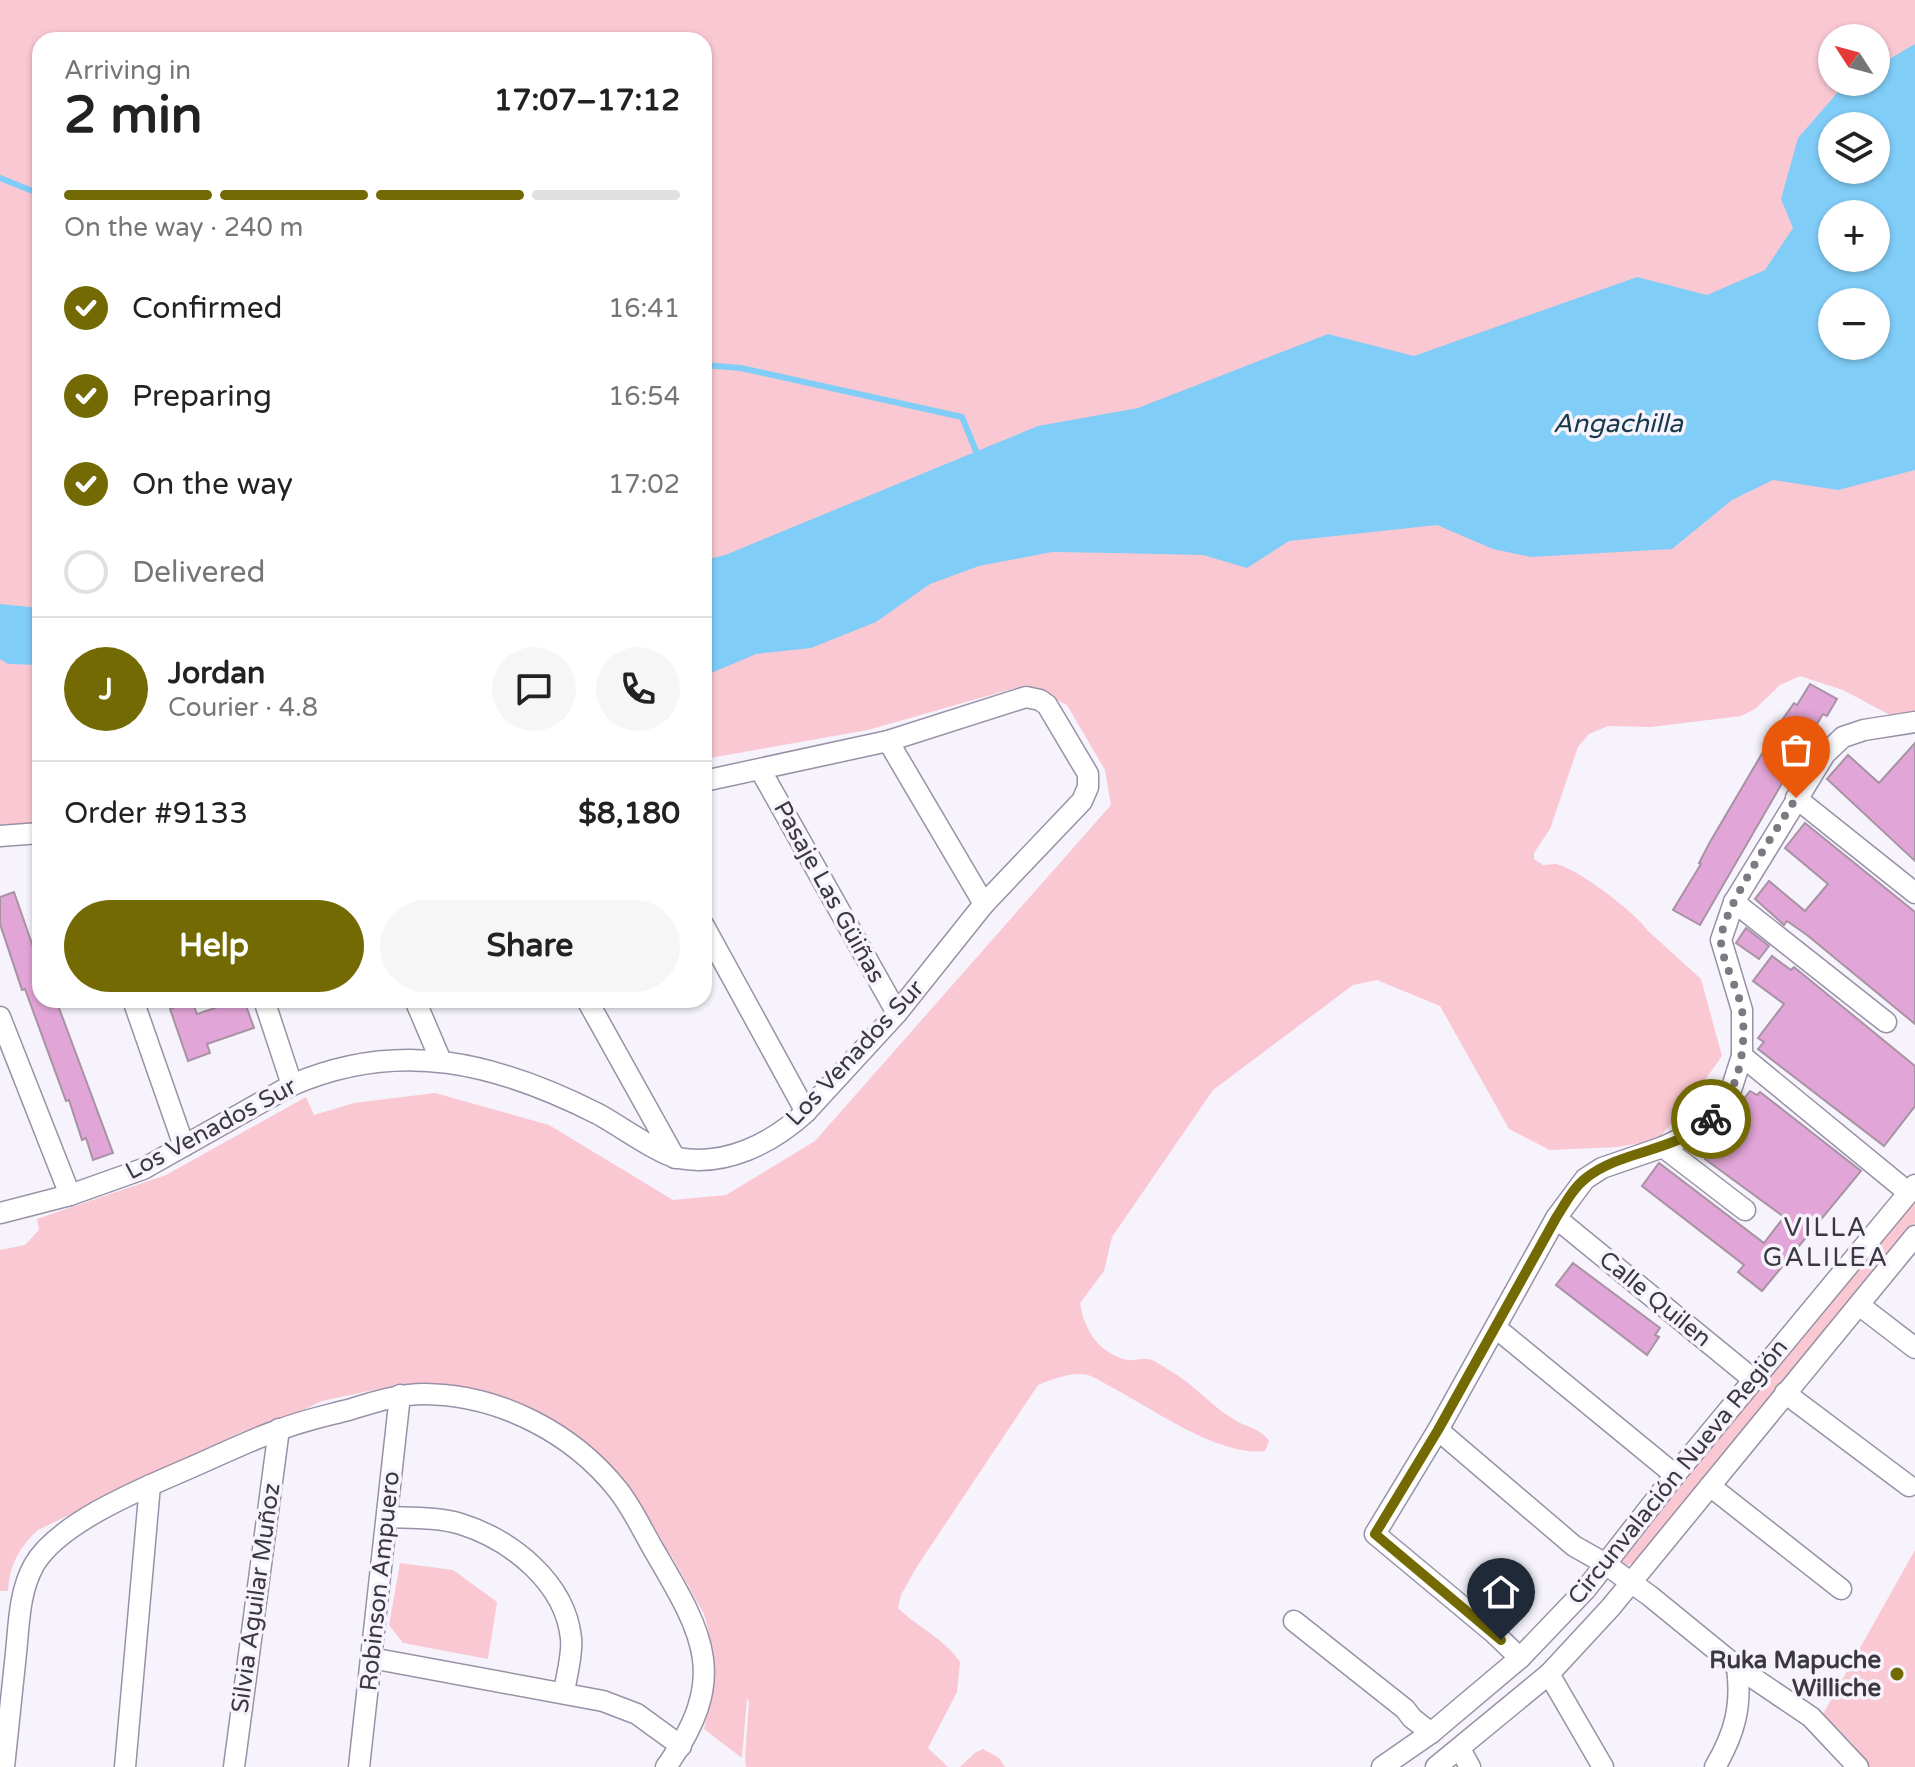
<!DOCTYPE html>
<html lang="en">
<head>
<meta charset="utf-8">
<style>
	body { margin:0; font-family:"Varela Round",sans-serif; background:#f6f6f6; color:#222; height:100vh; display:flex; flex-direction:column; font-size:30px; white-space:nowrap }
	* { box-sizing:border-box; margin:0 }
	p { font-size:26px; color:#767676 }
	.icon { flex:none; width:44px; height:44px; fill:none; stroke:currentColor; stroke-width:2; stroke-linecap:round; stroke-linejoin:round }
	.map { position:relative; flex:1; overflow:hidden }
	.sheet { position:absolute; left:32px; top:32px; width:680px; height:976px; display:flex; flex-direction:column; background:#fff; border-radius:24px; box-shadow:0 2px 6px #0004 }
	.sheet>* { flex:none }
	.needle { width:52px; rotate:306deg }
	.buttons { position:absolute; left:1818px; top:24px; display:grid; gap:16px }
	.buttons a { display:grid; place-items:center; width:72px; height:72px; border-radius:50%; background:#fff; box-shadow:0 2px 6px #0004; font-size:40px }
	.pin { position:absolute; display:grid; place-items:center; width:68px; height:68px; color:#fff; margin:-82px -34px; border-radius:50% 50% 50% 0; rotate:-45deg; box-shadow:0 0 8px #0007 }
	.pin .icon { rotate:45deg }
	.courier { position:absolute; display:grid; place-items:center; width:80px; height:80px; margin:-40px; border:6px solid #736a03; border-radius:50%; background:#fff; color:#222; box-shadow:0 2px 10px #0007 }
	.headline em { font-style:normal; font-weight:700 }
	.headline div { display:flex; flex-direction:column-reverse }
	.headline { display:flex; align-items:center; justify-content:space-between; height:136px; padding:0 32px }
	h1 { font-size:52px; font-weight:700; line-height:60px }
	.bar { display:grid; grid-template-columns:repeat(4,1fr); gap:12px 8px; align-content:center; height:96px; padding:0 32px }
	.bar i { height:10px; border-radius:6px; background:#e0e0e0 }
	.bar .current { background:#736a03 }
	.bar p { grid-column:span 4 }
	.line { display:flex; align-items:center; gap:20px; padding:0 32px; border-top:2px solid #e0e0e0 }
	.line div { flex:1 }
	.round { display:grid; place-items:center; flex:none; width:84px; height:84px; border-radius:42px; background:#f6f6f6 }
	ol { padding:0 32px; list-style:none }
	li { display:flex; align-items:center; gap:24px; height:88px }
	li p { margin-inline-start:auto }
	li .icon { padding:8px; border-radius:50%; background:#736a03; color:#fff; stroke-width:4 }
	li:last-child { color:#767676 }
	li i { width:44px; height:44px; border:4px solid #e0e0e0; border-radius:50% }
	.cta { display:flex; gap:16px; margin-top:auto; padding:16px 32px }
	.cta a { flex:1; height:92px; border-radius:48px; background:#736a03; color:#fff; font-size:32px; font-weight:700; line-height:92px; text-align:center }
	.cta a+a { background:#f6f6f6; color:#222 }
	.map>svg:first-child { display:block }
	.green { fill:#fac8d2; fill-rule:evenodd }
	.water { fill:#80cdf8; fill-rule:evenodd }
	.lines { fill:none; stroke-linecap:round; stroke-linejoin:round }
	.stream { stroke:#80cdf8; stroke-width:6 }
	.building { fill:#e2a5d7; stroke:#a793a3; stroke-width:2 }
	.street-casing { stroke:#9891a7; stroke-width:23 }
	.street { stroke:#fff; stroke-width:20 }
	.done { stroke:#7c7982; stroke-width:8; stroke-dasharray:0 14.4 }
	.route { stroke:#736a03; stroke-width:10 }
	.poi-dot { fill:#736a03; stroke:#f6f3fc; stroke-width:3 }
	.labels { text-anchor:middle; dominant-baseline:central; stroke-width:7; stroke-linejoin:round; paint-order:stroke }
	.street-label { font-size:24px; fill:#3b3841; stroke:#f6f3fc }
	.poi-label { font-size:24px; font-weight:bold; fill:#3b3841; stroke:#f6f3fc; text-anchor:end }
	.water-label { font-size:26px; font-style:italic; fill:#15384a; stroke:#f6f3fc }
	.neighbourhood-label { font-size:26px; letter-spacing:2px; fill:#3b3841; stroke:#f6f3fc }
</style>
</head>
<body>
<div class="map">
<svg width="1915" height="1767" viewBox="0 0 1915 1767">
	<rect width="100%" height="100%" fill="#f6f3fc"/>
	<g class="green">
		<path d="M0 0H1915V721L1888 714 1843 690 1800 676 1780 685 1755 709 1741 716 1651 727 1608 726 1589 734 1578 747 1550 829 1534 853V859L1543 865C1547 865 1551 864 1555 864 1575 866 1636 913 1647 930L1701 979 1722 1056 1685 1108 1657 1140 1618 1147 1550 1150 1509 1129 1440 1006 1377 980 1353 985 1213 1090 1112 1237 1104 1271 1080 1303C1084 1330 1099 1354 1128 1360 1134 1361 1141 1358 1147 1359 1155 1360 1162 1366 1169 1370 1193 1383 1210 1405 1233 1419 1245 1427 1261 1428 1269 1441L1265 1451C1219 1457 1153 1409 1113 1388 1103 1383 1091 1373 1079 1374 1065 1374 1051 1380 1038 1385L916 1568 901 1595 898 1608C919 1629 943 1637 960 1662L957 1692 928 1748 948 1767H746L745 1757 749 1702 747 1698 742 1758 704 1729 713 1684V1661L708 1629 704 1614 672 1557 646 1520 595 1458 450 1388 417 1384 397 1385 322 1401 284 1419 239 1433 38 1530C19 1547 9 1566 8 1591H0V1250L25 1245 39 1230 37 1219 166 1175 306 1097 314 1115 354 1103 435 1093 549 1125 673 1200 726 1195 815 1141 1111 805 1105 770 1067 705 1026 685 868 730 704 759V40H40V830L0 832ZM1832 38H1876V82H1832ZM1832 126H1876V170H1832ZM1832 214H1876V258H1832ZM1832 302H1876V346H1832Z"/>
		<polygon points="1915,1201 1915,1223 1634,1562 1626,1566 1620,1560 1624,1551"/>
		<polygon points="1915,1550 1915,1767 1869,1767 1853,1744 1823,1714"/>
		<polygon points="400,1563 453,1570 497,1602 488,1659 403,1643 389,1625"/>
		<polygon points="983,1749 999,1758 1005,1767 960,1767 976,1752"/>
	</g>
	<g class="water">
		<path d="M1915 44V470L1838 490 1773 480 1732 500 1672 549 1531 557 1493 549 1437 525 1289 541 1247 568 1203 555 1112 553 1052 552 979 566 930 584 876 622 811 648 756 654 704 676V560L725 555 1038 426 1138 408 1328 334 1414 356 1637 277 1707 295 1765 270 1793 228 1781 199 1798 138 1839 91 1853 82H1876V67ZM1832 126H1876V170H1832ZM1832 214H1876V258H1832ZM1832 302H1876V346H1832Z"/>
		<polygon points="0,604 40,608 40,665 8,664 0,659"/>
	</g>
	<g class="lines">
		<g class="stream">
			<polyline points="0,178 40,194"/>
			<polyline points="704,365 741,368 962,417 976,451"/>
		</g>
	</g>
	<g class="building">
		<polygon points="1810,684 1837,699 1827,716 1823,714 1810,735 1700,925 1673,910 1701,864 1699,863 1710,842 1780,723 1794,703 1797,705"/>
		<polygon points="1915,743 1915,861 1827,779 1848,755 1879,783"/>
		<polygon points="1805,823 1915,912 1915,1024 1807,935 1787,921 1784,925 1755,899 1769,881 1805,911 1828,884 1785,848"/>
		<polygon points="14,892 40,967 40,1000 56,1000 113,1153 93,1160 86,1138 82,1140 69,1100 66,1101 25,989 22,990 0,924 0,897"/>
		<polygon points="1746,928 1769,946 1759,959 1736,943"/>
		<polygon points="1772,956 1791,970 1794,967 1915,1066 1915,1106 1884,1146 1758,1049 1764,1042 1758,1038 1784,1004 1753,981"/>
		<polygon points="239,1000 244,1000 254,1028 207,1044 210,1053 188,1061 170,1009 192,1001 197,1014"/>
		<polygon points="1750,1091 1757,1095 1760,1092 1861,1171 1762,1291 1738,1272 1744,1265 1642,1186 1659,1163 1764,1243 1784,1217 1705,1159 1708,1155 1703,1152"/>
		<polygon points="1573,1263 1660,1328 1655,1335 1659,1337 1647,1355 1556,1285"/>
	</g>
	<g class="lines">
		<g class="street-casing">
			<g id="street">
				<polyline points="888,741 984,904"/>
				<polyline points="761,771 897,1013"/>
				<polyline points="1796,798 1915,893"/>
				<polyline points="0,836 40,833"/>
				<polyline points="1734,902 1886,1022"/>
				<polyline points="704,926 806,1112"/>
				<polyline points="133,1000 184,1146"/>
				<polyline points="264,1000 292,1085"/>
				<polyline points="415,1000 441,1061"/>
				<polyline points="587,1000 675,1158"/>
				<polyline points="0,1017 70,1195"/>
				<polyline points="1742,1056 1909,1193"/>
				<polyline points="1663,1147 1745,1210"/>
				<path d="M0 1213 70 1195 143 1169 292 1085C400 1038 497 1063 598 1114 617 1124 660 1155 678 1158 726 1167 772 1143 806 1112L897 1013 984 904 1082 801 1088 787V774L1047 705 1040 700 1026 697 888 741 704 781"/>
				<polyline points="1556,1218 1754,1380"/>
				<polyline points="1859,1305 1915,1348"/>
				<polyline points="1496,1328 1675,1475"/>
				<polyline points="1785,1393 1909,1486"/>
				<path d="M1438 1430 1574 1546 1604 1563 1650 1596 1737 1667C1742 1706 1735 1733 1715 1767"/>
				<polyline points="1710,1486 1841,1589"/>
				<path d="M387 1517C411 1518 438 1517 461 1524 511 1540 565 1582 571 1638 573 1655 566 1676 564 1693"/>
				<polyline points="1294,1621 1405,1709 1412,1718 1431,1733"/>
				<polyline points="371,1658 603,1701 637,1714 681,1746"/>
				<polyline points="1520,1658 1494,1633 1375,1534 1438,1430 1556,1218 1585,1179 1602,1168 1663,1147 1697,1131 1717,1113 1731,1090 1742,1056 1742,1010 1721,940 1734,902 1825,754 1843,737 1864,730 1915,722"/>
				<polyline points="1737,1667 1811,1717 1858,1767"/>
				<polyline points="1549,1674 1603,1767"/>
				<polyline points="1460,1749 1470,1767"/>
				<path d="M4 1767C8 1729 12 1691 16 1653 19 1624 19 1592 34 1565 58 1523 141 1489 185 1470 216 1457 247 1441 279 1430 301 1421 325 1416 348 1410 374 1402 398 1394 425 1394 499 1395 572 1432 618 1490 633 1509 643 1532 655 1552 705 1637 729 1678 666 1767"/>
				<polyline points="125,1767 150,1485"/>
				<polyline points="234,1767 279,1429"/>
				<polyline points="359,1767 400,1395"/>
				<polyline points="1382,1767 1431,1733 1520,1658 1586,1589 1675,1475 1915,1185"/>
				<polyline points="1436,1767 1549,1674 1611,1607 1915,1236"/>
			</g>
		</g>
		<use href="#street" class="street"/>
	</g>
	<g class="lines">
		<path class="done" d="M1711 1119C1739 1094 1747 1046 1742 1010 1739 990 1720 958 1721 939 1723 908 1778 828 1796 798"/>
		<path class="route" d="M1501 1640 1375 1534 1438 1430 1556 1218C1565 1204 1573 1188 1586 1178 1623 1149 1674 1153 1711 1119"/>
	</g>
	<circle class="poi-dot" cx="1897" cy="1674" r="8"/>
	<g class="labels">
		<g class="street-label">
			<text transform="translate(829 892) rotate(61)">Pasaje Las Güiñas</text>
			<text transform="translate(855 1053) rotate(-47)">Los Venados Sur</text>
			<text transform="translate(211 1129) rotate(-28)">Los Venados Sur</text>
			<text transform="translate(1655 1299) rotate(39)">Calle Quilen</text>
			<text transform="translate(1678 1472) rotate(-51)">Circunvalación Nueva Región</text>
			<text transform="translate(380 1581) rotate(-84)">Robinson Ampuero</text>
			<text transform="translate(256 1598) rotate(-82)">Silvia Aguilar Muñoz</text>
		</g>
		<g class="poi-label">
			<text x="1881" y="1660">Ruka Mapuche<tspan x="1881" dy="28">Williche</tspan></text>
		</g>
		<g class="water-label">
			<text x="1618" y="423">Angachilla</text>
		</g>
		<g class="neighbourhood-label">
			<text x="1826" y="1227">VILLA<tspan x="1826" dy="30">GALILEA</tspan></text>
		</g>
	</g>
</svg>
<div class="buttons">
<a><svg class="needle" viewBox="-14 -14 28 28"><path d="M0-13l5 13h-10z" fill="#e53935"/><path d="M0 13l5-13h-10z" fill="#767676"/></svg></a>
<a><svg class="icon" aria-label="layers" viewBox="0 0 24 24"><path d="M12 4l9 5-9 5-9-5zM3 14l9 5 9-5"/></svg></a>
<a>+</a>
<a>−</a>
</div>
<div class="pin" style="left:1796px;top:798px;background:#ea580c"><svg class="icon" aria-label="bag" viewBox="0 0 24 24"><path d="M5 8h14l-1 12H6zM9 8a3 3 0 0 1 6 0"/></svg></div>
<div class="pin" style="left:1501px;top:1640px;background:#1f2937"><svg class="icon" aria-label="home" viewBox="0 0 24 24"><path d="M3 11l9-7 9 7M6 9v11h12V9"/></svg></div>
<div class="courier" style="left:1711px;top:1119px"><svg class="icon" aria-label="bike" viewBox="0 0 24 24"><circle cx="6" cy="16" r="4"/><circle cx="18" cy="16" r="4"/><path d="M6 16l4-8h5l3 8M10 8l3 8H6M13 5h3"/></svg></div>
<section class="sheet">
<div class="headline"><div><h1>2 min</h1><p>Arriving in</p></div><em>17:07–17:12</em></div>
<div class="bar"><i class="current"></i><i class="current"></i><i class="current"></i><i></i><p>On the way · 240 m</p></div>
<ol>
<li><svg class="icon" aria-label="check" viewBox="0 0 24 24"><path d="M5 12l5 5 9-10"/></svg>Confirmed<p>16:41</p></li>
<li><svg class="icon" aria-label="check" viewBox="0 0 24 24"><path d="M5 12l5 5 9-10"/></svg>Preparing<p>16:54</p></li>
<li><svg class="icon" aria-label="check" viewBox="0 0 24 24"><path d="M5 12l5 5 9-10"/></svg>On the way<p>17:02</p></li>
<li><i></i>Delivered</li>
</ol>
<div class="line" style="height:144px"><b class="round" style="background:#736a03;color:#fff">J</b><div><b>Jordan</b><p>Courier · 4.8</p></div><a class="round"><svg class="icon" aria-label="chat" viewBox="0 0 24 24"><path d="M4 5h16v11H9l-5 4z"/></svg></a><a class="round"><svg class="icon" aria-label="phone" viewBox="0 0 24 24"><path d="M5 4h4l2 5-3 2q2 4 5 5l2-3 5 2v4C11 20 4 13 5 4z"/></svg></a></div>
<div class="line" style="height:104px"><div>Order #9133</div><b>$8,180</b></div>
<div class="cta"><a>Help</a><a>Share</a></div>
</section>
</div>
</body>
</html>
